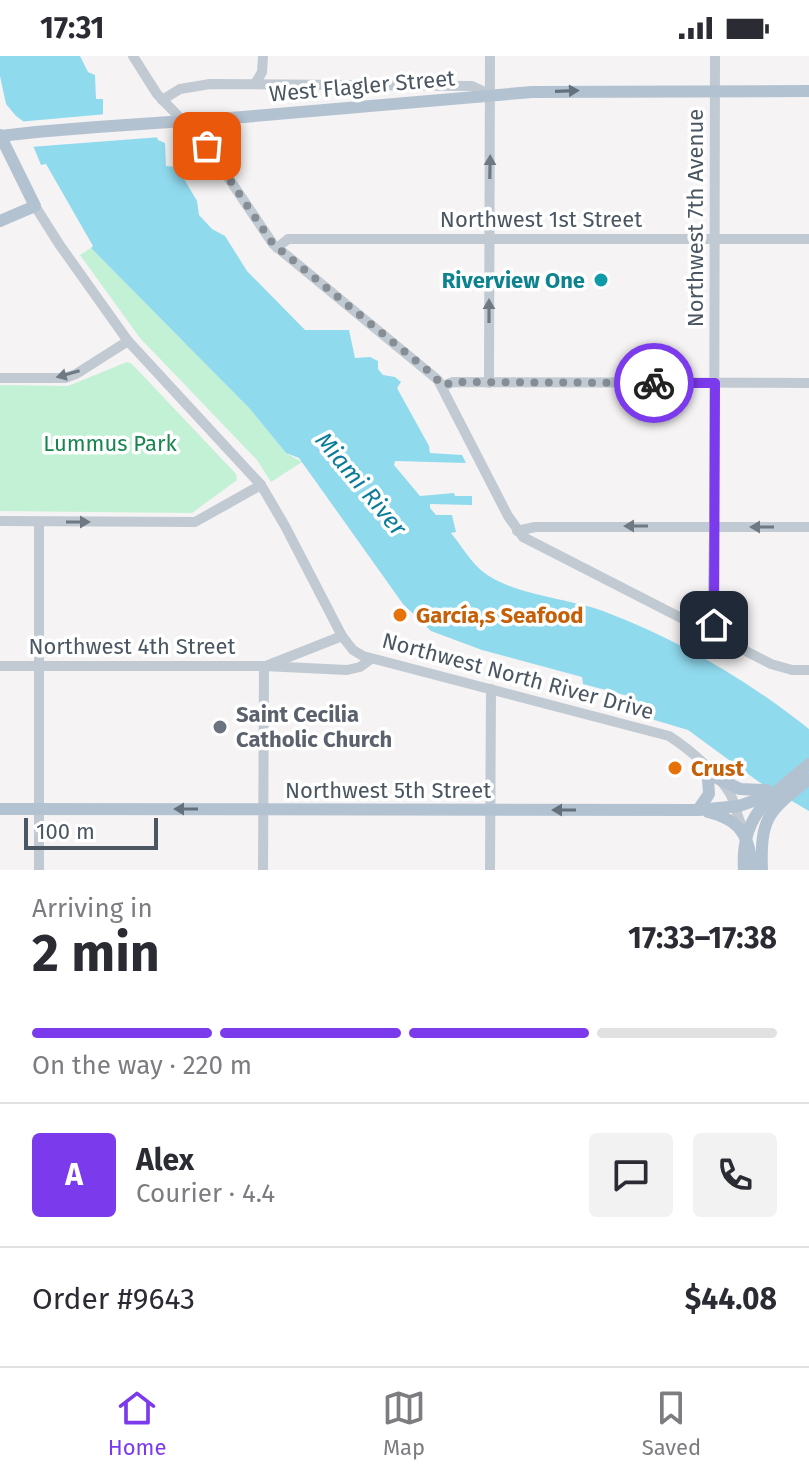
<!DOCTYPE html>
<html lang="en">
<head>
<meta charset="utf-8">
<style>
	body { margin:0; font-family:"Fira Sans",sans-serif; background:#f2f2f3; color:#2b2b33; height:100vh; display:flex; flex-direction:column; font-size:30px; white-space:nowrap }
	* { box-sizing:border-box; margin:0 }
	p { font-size:26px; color:#7c7c81 }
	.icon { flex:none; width:44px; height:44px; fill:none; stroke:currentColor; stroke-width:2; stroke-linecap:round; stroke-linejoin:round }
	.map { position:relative; height:814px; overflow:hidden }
	.panel { display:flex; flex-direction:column; background:#fff; flex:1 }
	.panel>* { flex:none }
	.scale { position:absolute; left:24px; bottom:20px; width:134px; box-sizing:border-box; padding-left:8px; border:4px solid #4a5661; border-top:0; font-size:22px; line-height:28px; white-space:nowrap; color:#4a5661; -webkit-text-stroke:6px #fff; paint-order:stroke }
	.pin { position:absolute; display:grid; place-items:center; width:68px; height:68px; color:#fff; margin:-34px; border-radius:16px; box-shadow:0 4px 12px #0006 }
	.courier { position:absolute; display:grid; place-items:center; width:80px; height:80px; margin:-40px; border:6px solid #7c3aed; border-radius:50%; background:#fff; color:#222; box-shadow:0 2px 10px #0007 }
	.summary em { font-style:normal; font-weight:700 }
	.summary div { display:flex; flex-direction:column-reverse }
	.summary { display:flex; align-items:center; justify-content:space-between; height:136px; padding:0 32px }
	h1 { font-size:52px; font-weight:700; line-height:60px }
	.bar { display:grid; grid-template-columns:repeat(4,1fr); gap:12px 8px; align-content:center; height:96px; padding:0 32px }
	.bar i { height:10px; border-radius:6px; background:#e1e1e2 }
	.bar .current { background:#7c3aed }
	.bar p { grid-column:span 4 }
	.line { display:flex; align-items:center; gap:20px; padding:0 32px; border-top:2px solid #e1e1e2 }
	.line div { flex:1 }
	.round { display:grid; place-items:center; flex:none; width:84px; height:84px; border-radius:8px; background:#f2f2f3 }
	.status { display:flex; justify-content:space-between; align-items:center; height:56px; padding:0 40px; background:#fff; direction:ltr }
	.status svg { height:22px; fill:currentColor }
	.tabs { display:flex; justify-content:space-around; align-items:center; height:112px; border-top:2px solid #e1e1e2; background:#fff; font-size:22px; color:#7c7c81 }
	.tabs a { display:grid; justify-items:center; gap:4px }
	.tabs .current { color:#7c3aed }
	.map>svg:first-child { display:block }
	.green { fill:#c3f1d5 }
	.water { fill:#90daee }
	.pier { fill:#f5f3f3 }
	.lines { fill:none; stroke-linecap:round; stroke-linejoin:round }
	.minor { stroke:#c1cad2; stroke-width:10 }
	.major { stroke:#b3c2d1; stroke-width:12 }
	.major-bridge { stroke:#b3c2d1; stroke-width:12 }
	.oneway { fill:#64717d }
	.oneway2 { fill:#6e7983 }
	.done { stroke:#868d94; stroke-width:8; stroke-dasharray:0 14.4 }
	.route { stroke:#7c3aed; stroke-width:10 }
	.culture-dot { fill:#0f9aa8; stroke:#fff; stroke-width:3 }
	.food-dot { fill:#e8710a; stroke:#fff; stroke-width:3 }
	.worship-dot { fill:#6b7280; stroke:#fff; stroke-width:3 }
	.labels { text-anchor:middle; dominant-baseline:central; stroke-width:7; stroke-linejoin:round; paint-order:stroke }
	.street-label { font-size:22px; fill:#4a5661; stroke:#fff }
	.culture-label { font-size:22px; font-weight:bold; fill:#0d838f; stroke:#fff; text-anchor:end }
	.park-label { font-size:22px; fill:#17864f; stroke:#fff }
	.food-label { font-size:22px; font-weight:bold; fill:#c56008; stroke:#fff; text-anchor:start }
	.worship-label { font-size:22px; font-weight:bold; fill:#5b616d; stroke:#fff; text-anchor:start }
	.water-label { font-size:24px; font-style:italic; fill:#0c7c9b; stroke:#fff }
</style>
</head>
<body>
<div class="status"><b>17:31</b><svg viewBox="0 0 49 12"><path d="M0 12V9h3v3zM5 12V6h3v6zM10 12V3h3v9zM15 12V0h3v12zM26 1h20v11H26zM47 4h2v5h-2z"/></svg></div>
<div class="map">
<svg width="809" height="814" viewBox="0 0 809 814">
	<rect width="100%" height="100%" fill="#f5f3f3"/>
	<g class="green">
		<polygon points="91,192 250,353 286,397 302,406 271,426 257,404 140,282 80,199"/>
		<polygon points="127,306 132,308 236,418 237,424 192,457 0,455 0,329 68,330"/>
	</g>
	<path class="water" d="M0 0H80L88 16 95 19 96 43H103V59L107 64 156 79 158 84 165 87 166 110 177 111 197 145 199 159 212 173 225 180 247 215 305 274H349L355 302 370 301 378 305V313L383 319 395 321 401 326 397 332 429 390 430 397 462 399 466 407 395 405 394 409 420 440 454 437 455 440H472V449L430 448V452L436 459H452L456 476 451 477C461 489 470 505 482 515 511 539 568 542 603 555 678 583 747 624 809 673V755L759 726 688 674 641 660 632 641 583 628 582 621 482 594 431 575 403 548 299 402 286 397 250 353 91 192 93 190 46 108 41 109 23 65 16 60 6 48 0 20Z"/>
	<polygon class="pier" points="107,58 114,65 137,73 157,76 161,81 30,91 20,68 17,66"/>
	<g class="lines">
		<g class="minor">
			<polyline points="133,0 157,38 207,90 273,188 438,324 508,460 523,481 771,608 792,614 809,614"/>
			<polyline points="255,28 262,16 263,0"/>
			<polyline points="162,44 180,33 210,28 472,30 489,38"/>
			<path d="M35 150 59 188 128 285 261 429 285 470 342 580 353 594 363 600 669 680C688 692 725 723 733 744 736 754 739 765 744 775"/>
			<polyline points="277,192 288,183 809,183"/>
			<polyline points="0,322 65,322 76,318 128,285"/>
			<polyline points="489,327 490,0"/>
			<polyline points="443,330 453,326 809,327"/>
			<polyline points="0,465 195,466 261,429"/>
			<polyline points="517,475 535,471 809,471"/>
			<polyline points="712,577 714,480 715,0"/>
			<polyline points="0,610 264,610 347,614 360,611 371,603"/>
			<polyline points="266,610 342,580"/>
			<polyline points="39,814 39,466"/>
			<polyline points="263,814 264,610"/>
			<polyline points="490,814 491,633"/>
		</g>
		<g class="major">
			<polyline points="243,61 532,36 809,35"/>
			<polyline points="36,76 97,71"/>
			<polyline points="0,79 35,150 0,165"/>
			<polyline points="715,721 740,733 767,734"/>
			<polyline points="0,753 698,754 739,750 773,738"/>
			<polyline points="698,754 709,738 708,723"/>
			<path d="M708 756C742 764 750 782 752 814"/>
			<path d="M744 814C740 759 771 740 809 708"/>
			<path d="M762 814C760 760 769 755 809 723"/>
		</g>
		<g class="major-bridge">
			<polyline points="97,71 243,61"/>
			<polyline points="0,80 36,76"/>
		</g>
	</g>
	<defs><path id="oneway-solid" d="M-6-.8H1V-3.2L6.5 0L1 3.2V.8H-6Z" transform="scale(2)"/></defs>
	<g class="oneway">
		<use href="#oneway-solid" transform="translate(567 35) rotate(-2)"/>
		<use href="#oneway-solid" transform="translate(186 753) rotate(-180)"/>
		<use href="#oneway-solid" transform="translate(564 754) rotate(180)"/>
	</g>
	<g class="oneway2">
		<use href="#oneway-solid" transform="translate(490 111) rotate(-89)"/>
		<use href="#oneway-solid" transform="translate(489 255) rotate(-90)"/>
		<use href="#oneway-solid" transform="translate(68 318) rotate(164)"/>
		<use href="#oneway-solid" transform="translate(78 466)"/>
		<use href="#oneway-solid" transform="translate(636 470) rotate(180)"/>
		<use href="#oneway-solid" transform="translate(762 471) rotate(-180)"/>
	</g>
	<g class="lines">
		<polyline class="done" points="207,90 273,188 432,318 443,330 453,326 654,327"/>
		<polyline class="route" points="654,327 715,327 714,569"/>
	</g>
	<circle class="culture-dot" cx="601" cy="224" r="8"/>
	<g class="food-dot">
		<circle cx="400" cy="559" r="8"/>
		<circle cx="675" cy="712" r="8"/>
	</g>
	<circle class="worship-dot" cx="220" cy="671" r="8"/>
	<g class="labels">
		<g class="street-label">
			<text transform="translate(362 30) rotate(-5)">West Flagler Street</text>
			<text transform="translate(695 162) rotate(-90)">Northwest 7th Avenue</text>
			<text x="541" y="163">Northwest 1st Street</text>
			<text x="132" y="590">Northwest 4th Street</text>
			<text transform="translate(518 620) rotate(15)">Northwest North River Drive</text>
			<text x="388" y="734">Northwest 5th Street</text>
		</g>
		<g class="culture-label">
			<text x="585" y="224">Riverview One</text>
		</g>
		<g class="park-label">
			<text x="110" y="387">Lummus Park</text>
		</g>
		<g class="food-label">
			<text x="416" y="559">García,s Seafood</text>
			<text x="691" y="712">Crust</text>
		</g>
		<g class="worship-label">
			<text x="236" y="658">Saint Cecilia<tspan x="236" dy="25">Catholic Church</tspan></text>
		</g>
		<g class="water-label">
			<text transform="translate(361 428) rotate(50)">Miami River</text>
		</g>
	</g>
</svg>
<div class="scale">100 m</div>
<div class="pin" style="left:207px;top:90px;background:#ea580c"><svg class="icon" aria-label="bag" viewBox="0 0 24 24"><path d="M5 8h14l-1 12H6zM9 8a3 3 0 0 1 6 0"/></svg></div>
<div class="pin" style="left:714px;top:569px;background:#1f2937"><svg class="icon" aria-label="home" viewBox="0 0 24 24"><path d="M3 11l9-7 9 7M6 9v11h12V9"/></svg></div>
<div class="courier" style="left:654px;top:327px"><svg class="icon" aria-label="bike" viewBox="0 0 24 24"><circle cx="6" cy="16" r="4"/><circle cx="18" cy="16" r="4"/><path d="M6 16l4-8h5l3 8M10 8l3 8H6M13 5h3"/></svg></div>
</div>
<section class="panel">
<div class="summary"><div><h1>2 min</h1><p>Arriving in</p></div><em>17:33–17:38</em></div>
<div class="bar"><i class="current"></i><i class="current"></i><i class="current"></i><i></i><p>On the way · 220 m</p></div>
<div class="line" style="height:144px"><b class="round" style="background:#7c3aed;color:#fff">A</b><div><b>Alex</b><p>Courier · 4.4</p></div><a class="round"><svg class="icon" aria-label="chat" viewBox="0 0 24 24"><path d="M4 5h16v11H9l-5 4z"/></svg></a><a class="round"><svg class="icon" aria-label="phone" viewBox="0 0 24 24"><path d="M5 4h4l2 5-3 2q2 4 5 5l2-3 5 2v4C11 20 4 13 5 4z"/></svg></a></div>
<div class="line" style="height:104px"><div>Order #9643</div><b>$44.08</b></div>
</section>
<nav class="tabs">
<a class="current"><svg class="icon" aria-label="home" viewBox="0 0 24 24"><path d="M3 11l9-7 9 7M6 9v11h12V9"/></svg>Home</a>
<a><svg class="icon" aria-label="map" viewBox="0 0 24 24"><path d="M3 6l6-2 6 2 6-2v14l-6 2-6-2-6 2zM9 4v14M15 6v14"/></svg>Map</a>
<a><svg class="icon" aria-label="saved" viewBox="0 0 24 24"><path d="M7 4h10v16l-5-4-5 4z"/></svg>Saved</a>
</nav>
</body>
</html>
